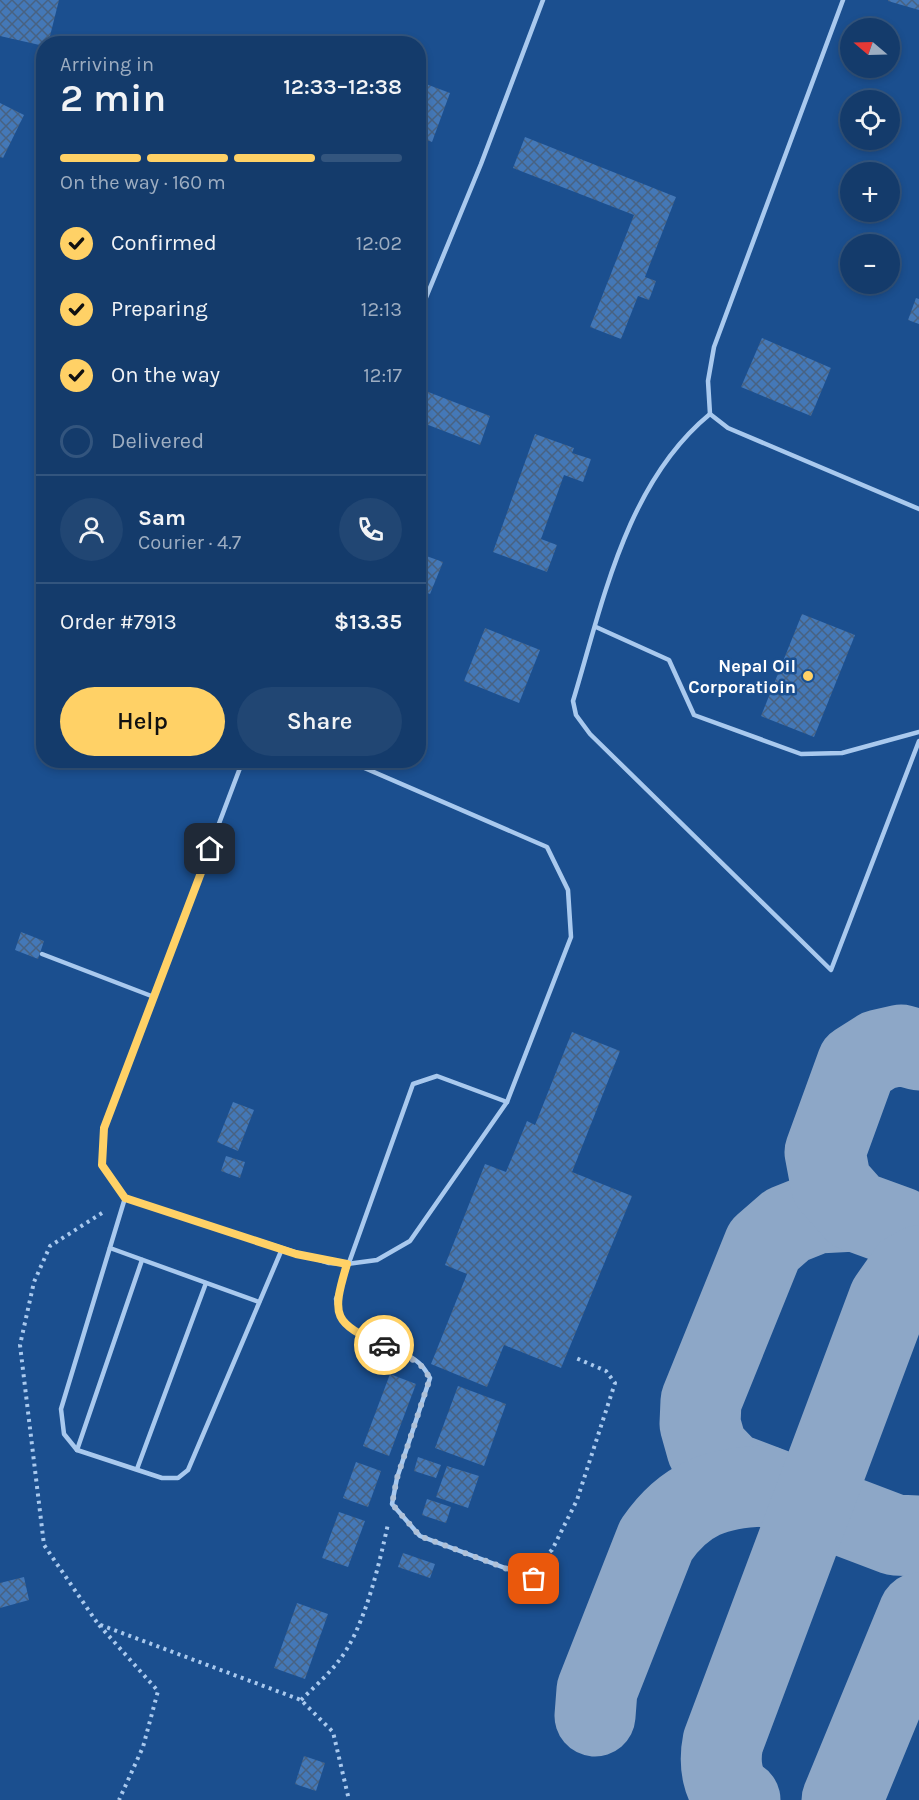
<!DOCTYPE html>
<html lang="en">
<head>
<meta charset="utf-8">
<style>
	body { margin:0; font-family:Karla,sans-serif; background:#214673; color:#f1f3f6; height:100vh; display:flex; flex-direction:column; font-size:22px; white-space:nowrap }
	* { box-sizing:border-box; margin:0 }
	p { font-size:20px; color:#9dadc1 }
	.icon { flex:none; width:33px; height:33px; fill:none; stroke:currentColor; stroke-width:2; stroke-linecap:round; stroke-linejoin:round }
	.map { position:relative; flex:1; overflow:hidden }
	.sheet { position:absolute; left:36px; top:36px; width:390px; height:732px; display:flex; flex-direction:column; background:#143b6b; border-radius:24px; box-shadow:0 3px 9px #0003,0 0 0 2px #33557e }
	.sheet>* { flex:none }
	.needle { width:39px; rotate:289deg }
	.buttons { position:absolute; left:840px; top:18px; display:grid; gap:12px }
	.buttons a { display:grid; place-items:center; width:60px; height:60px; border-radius:50%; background:#143b6b; box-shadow:0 3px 9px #0003,0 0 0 2px #33557e; font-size:30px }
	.pin { position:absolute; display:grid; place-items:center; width:51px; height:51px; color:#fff; margin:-26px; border-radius:12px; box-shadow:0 3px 9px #0006 }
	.courier { position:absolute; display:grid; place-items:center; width:60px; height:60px; margin:-30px; border:4px solid #ffd166; border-radius:50%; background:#fff; color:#222; box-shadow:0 2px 8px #0007 }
	.overview em { font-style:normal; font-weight:600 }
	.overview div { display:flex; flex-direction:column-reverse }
	.overview { display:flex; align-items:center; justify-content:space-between; height:102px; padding:0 24px }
	h1 { font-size:39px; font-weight:600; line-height:45px }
	.bar { display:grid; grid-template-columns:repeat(4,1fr); gap:9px 6px; align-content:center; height:72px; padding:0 24px }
	.bar i { height:8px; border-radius:4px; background:#33557e }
	.bar .on { background:#ffd166 }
	.bar p { grid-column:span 4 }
	.line { display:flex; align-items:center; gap:15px; padding:0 24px; border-top:2px solid #33557e }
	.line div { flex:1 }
	.round { display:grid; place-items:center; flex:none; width:63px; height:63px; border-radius:32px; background:#214673 }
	ol { padding:0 24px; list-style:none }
	li { display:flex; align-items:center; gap:18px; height:66px }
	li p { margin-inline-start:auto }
	li .icon { padding:6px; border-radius:50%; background:#ffd166; color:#111; stroke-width:4 }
	li:last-child { color:#9dadc1 }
	li i { width:33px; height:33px; border:3px solid #33557e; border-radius:50% }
	.action { display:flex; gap:12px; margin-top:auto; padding:12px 24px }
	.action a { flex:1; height:69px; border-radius:36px; background:#ffd166; color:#111; font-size:24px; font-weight:600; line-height:69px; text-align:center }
	.action a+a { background:#214673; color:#f1f3f6 }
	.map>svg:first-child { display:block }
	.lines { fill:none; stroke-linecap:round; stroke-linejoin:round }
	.taxiway { stroke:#8da7c7; stroke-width:81 }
	.building { fill:url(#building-cross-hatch) }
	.path { stroke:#a9c9ee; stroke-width:4; stroke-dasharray:3 4.5; stroke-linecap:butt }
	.service { stroke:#a9c9ee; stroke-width:4.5 }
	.done { stroke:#afc1d8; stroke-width:6; stroke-dasharray:0 10.8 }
	.route { stroke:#ffd166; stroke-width:8 }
	.poi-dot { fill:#ffd166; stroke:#1b4f8f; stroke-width:2 }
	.labels { text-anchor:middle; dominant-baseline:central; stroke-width:5; stroke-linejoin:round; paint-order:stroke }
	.poi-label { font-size:18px; font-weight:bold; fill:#fff; stroke:#1b4f8f; text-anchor:end }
</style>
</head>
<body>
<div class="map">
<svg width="919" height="1800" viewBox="0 0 919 1800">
	<defs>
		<pattern id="building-cross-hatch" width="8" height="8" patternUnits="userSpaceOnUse" patternTransform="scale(1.5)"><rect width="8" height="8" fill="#4478b7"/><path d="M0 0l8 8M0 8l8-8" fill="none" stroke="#486282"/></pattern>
	</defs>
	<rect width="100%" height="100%" fill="#1b4f8f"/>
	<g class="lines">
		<g class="taxiway">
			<polyline points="855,1211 817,1213 787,1225 764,1245 701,1401 700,1424 707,1449 729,1472 895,1535 919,1536"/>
			<polyline points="899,1227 855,1211 831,1184 825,1152 857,1064 879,1050 901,1045 919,1050"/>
			<path d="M595 1716 597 1690 656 1540C685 1498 716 1488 765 1486"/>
			<path d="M740 1800C721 1788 719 1762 723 1742L889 1299 908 1272 919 1266"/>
			<polyline points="842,1800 919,1613"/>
		</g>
	</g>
	<g class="building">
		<polygon points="0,0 59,0 48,44 44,44 44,46 0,36"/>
		<polygon points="919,0 919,10 888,1 888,0"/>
		<polygon points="418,81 450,93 432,142 418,137"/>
		<polygon points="0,103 24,115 3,158 0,157"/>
		<polygon points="525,137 676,197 645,277 656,281 649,300 638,296 621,339 590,327 634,215 513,168"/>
		<polygon points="870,163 890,172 866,172"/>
		<polygon points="916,298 919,299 919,324 908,320"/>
		<polygon points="762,338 831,368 811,416 741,387"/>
		<polygon points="418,388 490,416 480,445 418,421"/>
		<polygon points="535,434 574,448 572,453 591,459 583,482 564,475 541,539 557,545 547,572 493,552"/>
		<polygon points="418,553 443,562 430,594 418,589"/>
		<polygon points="802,614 855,635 814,737 761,716"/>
		<polygon points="485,628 540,650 519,703 464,681"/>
		<polygon points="21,932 44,941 38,959 15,950"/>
		<polygon points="572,1032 620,1051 572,1172 632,1196 561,1368 504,1345 487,1387 431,1364 467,1274 445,1265 485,1164 506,1172 527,1121 535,1125"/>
		<polygon points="233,1102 254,1110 238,1151 217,1142"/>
		<polygon points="226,1156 245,1162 240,1178 221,1171"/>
		<polygon points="390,1374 416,1384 389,1456 363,1446"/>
		<polygon points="458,1386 506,1404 484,1466 435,1448"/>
		<polygon points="418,1457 441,1465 436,1478 414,1471"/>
		<polygon points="356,1462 381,1471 368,1507 343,1498"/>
		<polygon points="447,1466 479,1476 468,1508 436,1497"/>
		<polygon points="427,1499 451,1507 446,1523 422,1515"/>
		<polygon points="339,1512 365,1521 348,1567 322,1558"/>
		<polygon points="403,1553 435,1564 430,1578 398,1567"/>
		<polygon points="24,1577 29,1600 0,1608 0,1583"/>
		<polygon points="297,1603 328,1614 305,1679 274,1668"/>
		<polygon points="304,1756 325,1763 316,1791 295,1784"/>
	</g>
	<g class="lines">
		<g class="path">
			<polyline points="102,1213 50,1246 34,1282 20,1345 44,1545 98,1624 301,1700 333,1732 349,1800"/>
			<polyline points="538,1561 552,1550 577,1500 615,1383 606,1371 576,1358"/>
			<polyline points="99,1625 158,1691 143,1747 119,1800"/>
			<path d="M301 1700C313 1688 326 1677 337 1663 364 1631 379 1565 388 1524"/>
		</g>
		<g class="service">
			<polyline points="843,0 714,347 708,381 710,414 728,428 919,509"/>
			<polyline points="418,317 481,164 543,0"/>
			<path d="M710 414C626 483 603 602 573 701L576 715 590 734 831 970 919 741"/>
			<polyline points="596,627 669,660 694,715 801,754 842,753 919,732"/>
			<polyline points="243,760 104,1128 102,1165 125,1198 329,1263 347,1264 377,1260 410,1241 507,1102 571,937 568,890 547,847 346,760"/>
			<polyline points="42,954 154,997"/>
			<path d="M507 1102 437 1076 413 1084 336 1299C342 1347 390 1337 419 1363 424 1367 427 1373 430 1378L397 1478 392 1504 420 1536 534 1579"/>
			<polyline points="125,1198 61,1409 64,1434 77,1450 162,1478 178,1478 188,1470 282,1249"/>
			<polyline points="110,1248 259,1302"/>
			<polyline points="77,1450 142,1260"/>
			<polyline points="137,1469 206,1283"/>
		</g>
	</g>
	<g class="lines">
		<polyline class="done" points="384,1345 419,1363 430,1378 397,1478 392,1504 420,1536 534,1579"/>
		<path class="route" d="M210 849 104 1128 102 1165 125 1198 296 1254 347 1264C331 1317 333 1323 384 1345"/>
	</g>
	<circle class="poi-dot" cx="808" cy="676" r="6"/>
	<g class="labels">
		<g class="poi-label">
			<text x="796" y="666">Nepal Oil<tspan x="796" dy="21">Corporatioin</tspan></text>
		</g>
	</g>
</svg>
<div class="buttons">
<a><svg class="needle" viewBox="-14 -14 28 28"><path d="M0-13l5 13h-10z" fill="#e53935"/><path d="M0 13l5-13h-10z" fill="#9dadc1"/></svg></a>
<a><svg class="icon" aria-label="locate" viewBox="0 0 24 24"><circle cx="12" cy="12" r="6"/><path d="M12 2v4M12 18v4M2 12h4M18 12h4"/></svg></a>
<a>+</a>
<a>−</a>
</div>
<div class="pin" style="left:534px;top:1579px;background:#ea580c"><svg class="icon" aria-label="bag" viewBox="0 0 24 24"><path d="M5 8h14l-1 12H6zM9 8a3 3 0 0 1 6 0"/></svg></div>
<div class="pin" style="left:210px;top:849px;background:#1f2937"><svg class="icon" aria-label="home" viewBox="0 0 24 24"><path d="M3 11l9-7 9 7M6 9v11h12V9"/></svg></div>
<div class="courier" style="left:384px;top:1345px"><svg class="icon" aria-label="car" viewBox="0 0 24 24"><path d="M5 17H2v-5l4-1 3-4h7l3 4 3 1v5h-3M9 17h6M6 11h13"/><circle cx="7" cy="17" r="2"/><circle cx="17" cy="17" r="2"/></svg></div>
<section class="sheet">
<div class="overview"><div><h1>2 min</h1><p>Arriving in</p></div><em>12:33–12:38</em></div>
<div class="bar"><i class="on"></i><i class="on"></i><i class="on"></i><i></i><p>On the way · 160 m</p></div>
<ol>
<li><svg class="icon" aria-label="check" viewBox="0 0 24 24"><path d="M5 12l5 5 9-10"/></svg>Confirmed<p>12:02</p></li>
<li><svg class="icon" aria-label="check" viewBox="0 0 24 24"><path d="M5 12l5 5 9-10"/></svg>Preparing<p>12:13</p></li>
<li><svg class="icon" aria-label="check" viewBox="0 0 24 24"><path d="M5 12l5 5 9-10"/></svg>On the way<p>12:17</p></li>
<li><i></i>Delivered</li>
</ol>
<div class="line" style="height:108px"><a class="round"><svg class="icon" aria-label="person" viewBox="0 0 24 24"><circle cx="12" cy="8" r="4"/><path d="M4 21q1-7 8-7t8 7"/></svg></a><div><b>Sam</b><p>Courier · 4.7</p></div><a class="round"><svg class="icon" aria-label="phone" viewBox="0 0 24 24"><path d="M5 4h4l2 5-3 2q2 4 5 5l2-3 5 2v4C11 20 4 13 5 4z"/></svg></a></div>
<div class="line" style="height:78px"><div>Order #7913</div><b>$13.35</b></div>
<div class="action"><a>Help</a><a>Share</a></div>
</section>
</div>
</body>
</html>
